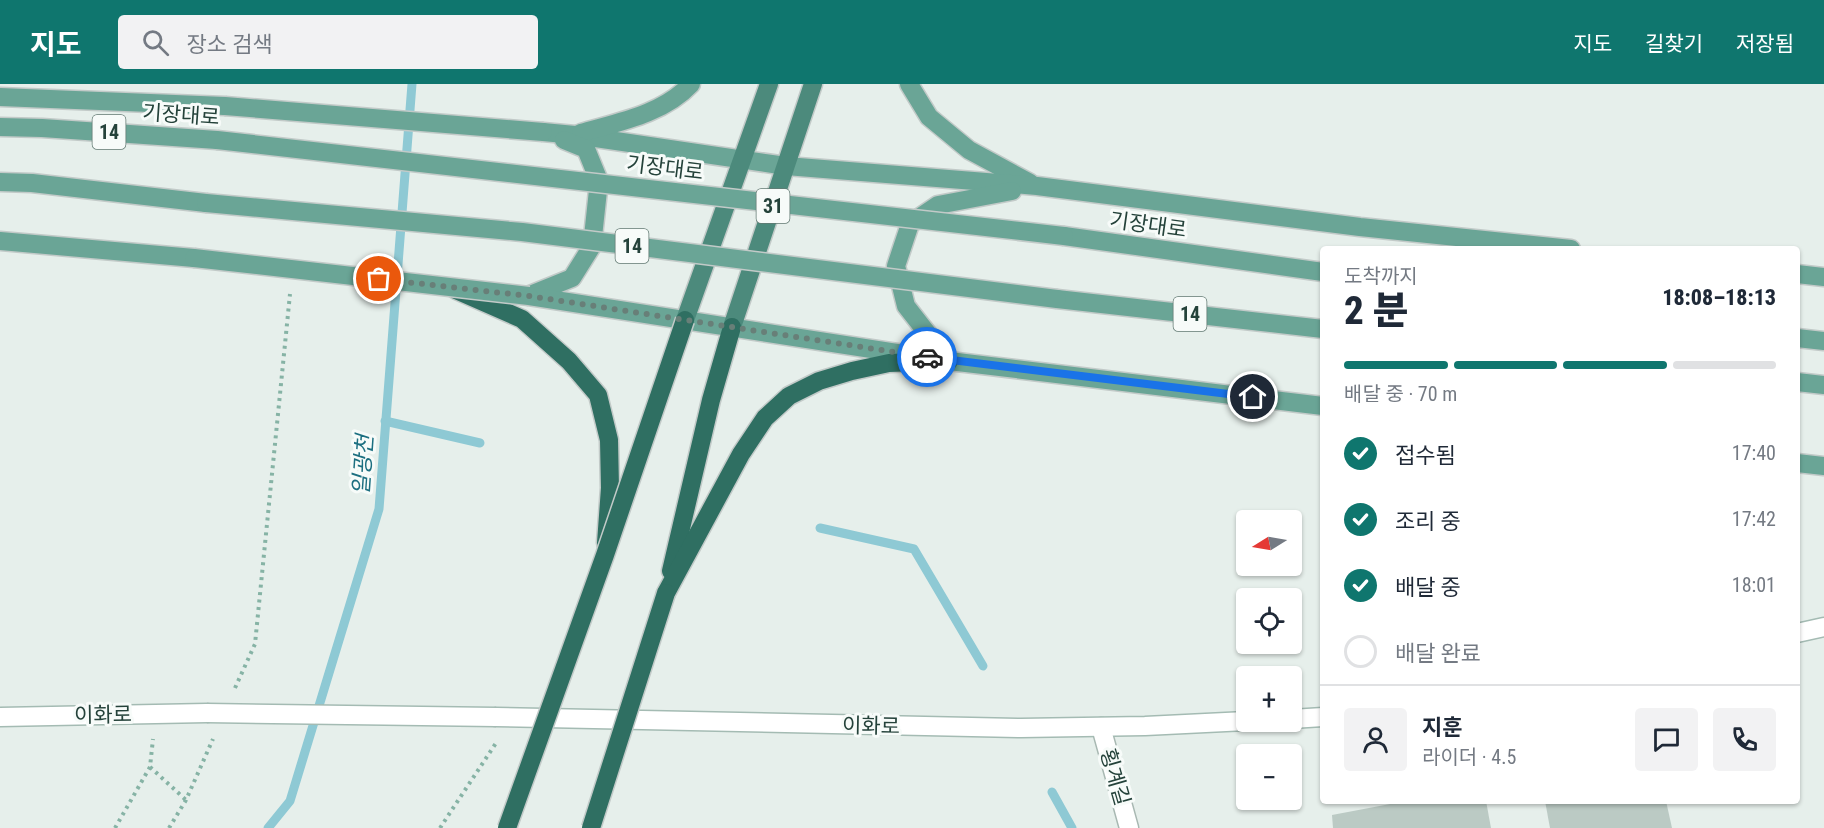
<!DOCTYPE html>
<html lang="ko">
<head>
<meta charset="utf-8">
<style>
	body { margin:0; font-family:"Roboto Condensed","Noto Sans KR",sans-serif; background:#f2f2f3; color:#1f2937; height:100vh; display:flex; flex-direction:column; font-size:22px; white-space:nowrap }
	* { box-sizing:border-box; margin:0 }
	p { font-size:20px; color:#747a83 }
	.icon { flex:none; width:33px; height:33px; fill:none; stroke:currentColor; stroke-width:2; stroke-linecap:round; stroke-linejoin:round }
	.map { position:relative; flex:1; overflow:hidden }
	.sheet { position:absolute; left:1320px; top:162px; width:480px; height:558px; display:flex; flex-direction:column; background:#fff; border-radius:6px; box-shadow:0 2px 4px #0004 }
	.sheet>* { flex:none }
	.needle { width:39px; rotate:259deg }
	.buttons { position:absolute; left:1236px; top:426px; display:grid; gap:12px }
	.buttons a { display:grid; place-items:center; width:66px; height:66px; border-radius:6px; background:#fff; box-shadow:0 2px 4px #0004; font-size:30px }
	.pin { position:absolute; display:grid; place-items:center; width:51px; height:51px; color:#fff; margin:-26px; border:3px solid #fff; border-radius:50%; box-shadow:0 2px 6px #0007 }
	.courier { position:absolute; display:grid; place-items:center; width:60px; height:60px; margin:-30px; border:4px solid #1a73e8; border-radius:50%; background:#fff; color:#222; box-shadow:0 2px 8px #0007 }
	.head em { font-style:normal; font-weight:800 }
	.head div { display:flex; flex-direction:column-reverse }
	.head { display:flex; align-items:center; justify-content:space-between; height:102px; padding:0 24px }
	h1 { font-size:39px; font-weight:800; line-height:45px }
	.bar { display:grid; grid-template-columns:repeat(4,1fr); gap:9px 6px; align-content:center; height:72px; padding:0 24px }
	.bar i { height:8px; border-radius:4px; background:#e0e1e3 }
	.bar .current { background:#0f766e }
	.bar p { grid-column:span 4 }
	.line { display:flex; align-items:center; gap:15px; padding:0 24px; border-top:2px solid #e0e1e3 }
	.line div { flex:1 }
	.round { display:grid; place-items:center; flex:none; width:63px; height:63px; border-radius:6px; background:#f2f2f3 }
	ol { padding:0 24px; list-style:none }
	li { display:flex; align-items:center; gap:18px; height:66px }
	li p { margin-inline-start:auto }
	li .icon { padding:6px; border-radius:50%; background:#0f766e; color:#fff; stroke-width:4 }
	li:last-child { color:#747a83 }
	li i { width:33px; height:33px; border:3px solid #e0e1e3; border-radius:50% }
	header { display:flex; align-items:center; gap:36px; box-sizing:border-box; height:84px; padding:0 30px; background:#0f766e; color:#fff }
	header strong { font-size:28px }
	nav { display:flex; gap:33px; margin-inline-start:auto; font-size:21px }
	.search { width:420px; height:54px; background:#f2f2f3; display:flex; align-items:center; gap:15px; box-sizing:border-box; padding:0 21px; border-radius:6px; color:#747a83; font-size:22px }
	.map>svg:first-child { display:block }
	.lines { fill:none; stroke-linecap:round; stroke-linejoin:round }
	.stream { stroke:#8ec9d4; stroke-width:9 }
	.building { fill:#bbcac4 }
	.minor-casing { stroke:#a8b8b2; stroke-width:21 }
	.secondary-casing { stroke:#a4bbb3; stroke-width:21 }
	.primary-casing { stroke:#c2cac8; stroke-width:21 }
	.trunk-casing { stroke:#c2cac8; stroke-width:21 }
	.motorway-casing { stroke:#c2cac8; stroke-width:21 }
	.path { stroke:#86b3a5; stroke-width:4; stroke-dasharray:3 4.5; stroke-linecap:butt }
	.minor { stroke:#fff; stroke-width:18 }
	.secondary { stroke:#fff; stroke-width:18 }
	.primary { stroke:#6aa596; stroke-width:18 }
	.trunk { stroke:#4c8a7c; stroke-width:18 }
	.motorway { stroke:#2f6f62; stroke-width:18 }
	.secondary-bridge-casing { stroke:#a4bbb3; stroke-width:21; stroke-linecap:butt }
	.primary-bridge-casing { stroke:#c2cac8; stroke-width:21; stroke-linecap:butt }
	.motorway-bridge-casing { stroke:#c2cac8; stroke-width:21; stroke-linecap:butt }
	.secondary-bridge { stroke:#fff; stroke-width:18 }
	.primary-bridge { stroke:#6aa596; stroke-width:18 }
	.motorway-bridge { stroke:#2f6f62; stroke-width:18 }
	.done { stroke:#687f78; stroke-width:6; stroke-dasharray:0 10.8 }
	.route { stroke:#1a73e8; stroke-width:8 }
	.labels { text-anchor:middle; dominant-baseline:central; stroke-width:6; stroke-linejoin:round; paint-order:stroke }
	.shield { fill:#f7fbf9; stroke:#637a73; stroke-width:1.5 }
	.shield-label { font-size:20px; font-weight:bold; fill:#24423a }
	.street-label { font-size:21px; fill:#24423a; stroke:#f7fbf9 }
	.water-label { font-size:22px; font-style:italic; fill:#1c6f80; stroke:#f7fbf9 }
</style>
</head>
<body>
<header>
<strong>지도</strong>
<div class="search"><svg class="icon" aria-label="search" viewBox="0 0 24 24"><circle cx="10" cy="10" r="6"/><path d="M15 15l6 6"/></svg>장소 검색</div>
<nav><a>지도</a><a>길찾기</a><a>저장됨</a></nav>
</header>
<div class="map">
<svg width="1824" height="744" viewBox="0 0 1824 744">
	<rect width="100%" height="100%" fill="#e6efeb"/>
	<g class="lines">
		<g class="stream">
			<polyline points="385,337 480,359"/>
			<polyline points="820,444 914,465 983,582"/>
			<polyline points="1052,708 1072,744"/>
			<polyline points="268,744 290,717 379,425 412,0"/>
		</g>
	</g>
	<g class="building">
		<polygon points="1406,717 1486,717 1491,744 1333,744 1332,731"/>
		<polygon points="1545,717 1666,717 1672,744 1550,744"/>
	</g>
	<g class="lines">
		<g class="minor-casing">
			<polyline id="minor" points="1101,643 1129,744"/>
		</g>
		<g class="secondary-casing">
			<g id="secondary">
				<polyline points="1797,549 1824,543"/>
				<polyline points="0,633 207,629"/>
				<polyline points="496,633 1021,644 1145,642 1246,637"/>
				<polyline points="1292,635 1323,633"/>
			</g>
		</g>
		<g class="primary-casing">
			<g id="primary">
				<polyline points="909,0 929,33 969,66 1030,99"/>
				<polyline points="0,13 225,22"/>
				<polyline points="0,43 42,44 217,56"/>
				<polyline points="543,48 575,51 786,82 1037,102 1360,143 1571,165"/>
				<path d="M581 49C619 38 663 30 691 0"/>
				<polyline points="0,98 32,99 206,119"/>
				<polyline points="1064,152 1323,188"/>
				<polyline points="0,157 194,174"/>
				<polyline points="1797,190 1824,193"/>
				<polyline points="530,211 572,194 592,162 599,97 586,65 564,56"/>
				<polyline points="529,212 949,277 1323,322"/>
				<polyline points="1057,215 1323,245"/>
				<polyline points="1797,254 1824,257"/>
				<polyline points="949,277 906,222 896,182 910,140 938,121 1012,107"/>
				<polyline points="1797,298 1824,301"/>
				<polyline points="1797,379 1824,382"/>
			</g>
		</g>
		<g class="trunk-casing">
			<g id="trunk">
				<polyline points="685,236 769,0"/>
				<polyline points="732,243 813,0"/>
			</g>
		</g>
		<g class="motorway-casing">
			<g id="motorway">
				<polyline points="456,206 522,235 569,277 598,311 609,356 610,404 606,459"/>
				<polyline points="671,487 711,316 732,243"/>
				<polyline points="666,509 741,370 765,334 789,312 819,297 852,287 889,279 949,277"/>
			</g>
		</g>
		<g class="path">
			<polyline points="235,604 255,560 290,210"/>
			<polyline points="150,683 186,716"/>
			<polyline points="115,744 150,683 153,655"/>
			<polyline points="169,744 186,716 213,655"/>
			<polyline points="440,744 496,659"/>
		</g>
		<use href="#minor" class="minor"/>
		<use href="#secondary" class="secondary"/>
		<use href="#primary" class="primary"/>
		<use href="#trunk" class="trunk"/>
		<use href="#motorway" class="motorway"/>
		<g class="secondary-bridge-casing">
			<polyline id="secondary-bridge" points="207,629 496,633"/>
		</g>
		<g class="primary-bridge-casing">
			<g id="primary-bridge">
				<polyline points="225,22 543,48"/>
				<polyline points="217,56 1064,152"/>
				<polyline points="206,119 522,148 1057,215"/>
				<polyline points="194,174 529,212"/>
			</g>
		</g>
		<g class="motorway-bridge-casing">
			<g id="motorway-bridge">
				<polyline points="507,744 605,471 685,236"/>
				<polyline points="591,744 666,509"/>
			</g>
		</g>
		<use href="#secondary-bridge" class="secondary-bridge"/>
		<use href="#primary-bridge" class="primary-bridge"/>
		<use href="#motorway-bridge" class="motorway-bridge"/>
	</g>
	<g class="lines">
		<polyline class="done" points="379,195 529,212 927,273"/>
		<polyline class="route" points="927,273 1253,313"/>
	</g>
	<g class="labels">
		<g class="shield">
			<rect x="92.5" y="31" width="33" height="34" rx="4.5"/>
			<rect x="756.5" y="105" width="33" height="34" rx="4.5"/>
			<rect x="615.5" y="145" width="33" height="34" rx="4.5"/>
			<rect x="1173.5" y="213" width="33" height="34" rx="4.5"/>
		</g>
		<g class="shield-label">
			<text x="109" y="48">14</text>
			<text x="773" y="122">31</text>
			<text x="632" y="162">14</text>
			<text x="1190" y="230">14</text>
		</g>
		<g class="street-label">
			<text transform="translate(181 31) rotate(4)">기장대로</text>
			<text transform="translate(665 84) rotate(7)">기장대로</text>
			<text transform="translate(1148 141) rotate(8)">기장대로</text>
			<text transform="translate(103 631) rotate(-1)">이화로</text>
			<text transform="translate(871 642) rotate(1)">이화로</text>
			<text transform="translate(1115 693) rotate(74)">횡계길</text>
		</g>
		<g class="water-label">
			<text transform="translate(363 381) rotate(-86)">일광천</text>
		</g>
	</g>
</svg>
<div class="buttons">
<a><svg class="needle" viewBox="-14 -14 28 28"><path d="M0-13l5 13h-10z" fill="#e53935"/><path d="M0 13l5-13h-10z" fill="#747a83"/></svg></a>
<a><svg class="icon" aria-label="locate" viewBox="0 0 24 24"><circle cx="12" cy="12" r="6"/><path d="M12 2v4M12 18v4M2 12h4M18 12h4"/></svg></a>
<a>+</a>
<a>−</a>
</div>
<div class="pin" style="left:379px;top:195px;background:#ea580c"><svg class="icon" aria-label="bag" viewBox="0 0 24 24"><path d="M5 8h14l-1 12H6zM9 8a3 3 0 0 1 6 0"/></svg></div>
<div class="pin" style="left:1253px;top:313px;background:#1f2937"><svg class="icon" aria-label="home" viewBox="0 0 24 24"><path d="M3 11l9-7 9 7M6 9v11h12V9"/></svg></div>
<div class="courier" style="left:927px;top:273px"><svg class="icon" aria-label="car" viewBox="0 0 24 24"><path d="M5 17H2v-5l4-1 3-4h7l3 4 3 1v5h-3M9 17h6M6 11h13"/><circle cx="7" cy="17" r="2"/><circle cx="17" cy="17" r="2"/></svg></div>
<section class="sheet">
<div class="head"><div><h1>2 분</h1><p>도착까지</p></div><em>18:08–18:13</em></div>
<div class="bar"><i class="current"></i><i class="current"></i><i class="current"></i><i></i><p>배달 중 · 70 m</p></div>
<ol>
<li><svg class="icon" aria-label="check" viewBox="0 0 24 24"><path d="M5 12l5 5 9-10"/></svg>접수됨<p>17:40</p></li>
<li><svg class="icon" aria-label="check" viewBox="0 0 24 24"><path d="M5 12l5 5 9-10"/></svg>조리 중<p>17:42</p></li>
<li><svg class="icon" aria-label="check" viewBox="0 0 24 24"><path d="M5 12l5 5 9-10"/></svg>배달 중<p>18:01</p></li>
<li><i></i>배달 완료</li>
</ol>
<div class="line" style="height:108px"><a class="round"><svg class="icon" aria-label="person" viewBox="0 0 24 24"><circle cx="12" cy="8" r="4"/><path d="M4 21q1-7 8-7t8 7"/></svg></a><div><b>지훈</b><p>라이더 · 4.5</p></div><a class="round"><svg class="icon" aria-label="chat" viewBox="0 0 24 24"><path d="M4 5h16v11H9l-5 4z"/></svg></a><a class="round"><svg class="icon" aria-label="phone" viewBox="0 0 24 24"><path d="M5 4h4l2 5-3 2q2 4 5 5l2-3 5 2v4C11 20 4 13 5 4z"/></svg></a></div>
</section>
</div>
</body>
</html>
